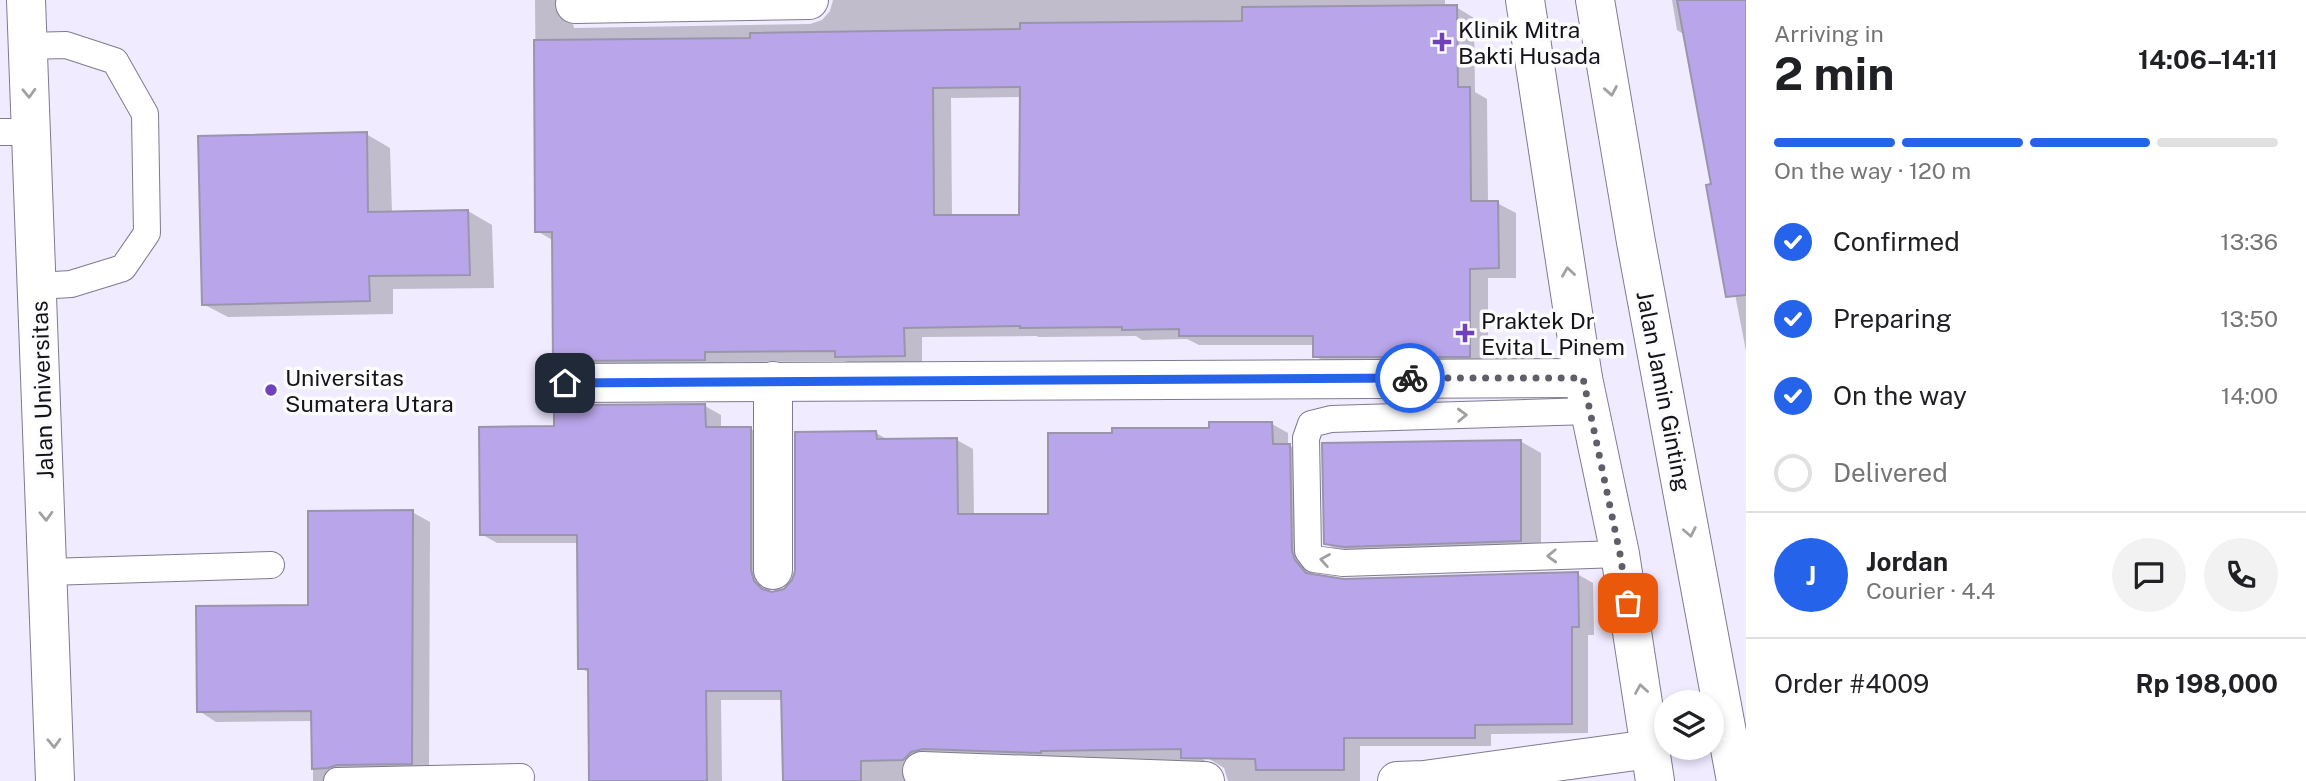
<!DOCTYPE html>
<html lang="en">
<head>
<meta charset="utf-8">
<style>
	body { margin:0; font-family:"Public Sans",sans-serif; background:#f2f2f2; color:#202124; height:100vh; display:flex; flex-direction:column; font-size:26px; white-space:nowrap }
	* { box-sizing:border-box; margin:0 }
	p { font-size:23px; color:#757577 }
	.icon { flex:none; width:38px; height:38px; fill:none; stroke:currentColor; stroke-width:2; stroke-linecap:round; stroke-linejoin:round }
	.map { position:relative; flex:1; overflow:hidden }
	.panel { display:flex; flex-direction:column; background:#fff; width:560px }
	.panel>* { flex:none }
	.fabs { position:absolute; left:1654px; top:690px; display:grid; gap:14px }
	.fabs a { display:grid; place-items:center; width:70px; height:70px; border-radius:50%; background:#fff; box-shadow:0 4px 10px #0003; font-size:35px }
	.pin { position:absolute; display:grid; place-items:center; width:60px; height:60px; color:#fff; margin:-30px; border-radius:14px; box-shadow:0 4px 10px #0006 }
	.courier { position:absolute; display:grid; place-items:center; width:70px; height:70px; margin:-35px; border:5px solid #2563eb; border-radius:50%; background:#fff; color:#222; box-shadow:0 2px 9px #0007 }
	.headline em { font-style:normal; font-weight:700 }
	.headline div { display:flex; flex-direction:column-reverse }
	.headline { display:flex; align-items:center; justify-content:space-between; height:119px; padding:0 28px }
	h1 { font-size:46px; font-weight:700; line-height:52px }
	.bar { display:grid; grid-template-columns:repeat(4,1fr); gap:10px 7px; align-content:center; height:84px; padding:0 28px }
	.bar i { height:9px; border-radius:5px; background:#e0e0e0 }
	.bar .selected { background:#2563eb }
	.bar p { grid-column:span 4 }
	.line { display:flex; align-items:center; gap:18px; padding:0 28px; border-top:2px solid #e0e0e0 }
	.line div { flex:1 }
	.round { display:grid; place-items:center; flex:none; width:74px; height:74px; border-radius:37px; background:#f2f2f2 }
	ol { padding:0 28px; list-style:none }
	li { display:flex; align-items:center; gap:21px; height:77px }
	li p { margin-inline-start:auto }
	li .icon { padding:7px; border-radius:50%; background:#2563eb; color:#fff; stroke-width:4 }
	li:last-child { color:#757577 }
	li i { width:38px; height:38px; border:4px solid #e0e0e0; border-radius:50% }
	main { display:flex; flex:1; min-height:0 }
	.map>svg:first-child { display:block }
	.shadow { fill:#0003; fill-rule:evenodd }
	.building { fill:#b9a6ea; stroke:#9b95ac; stroke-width:2; fill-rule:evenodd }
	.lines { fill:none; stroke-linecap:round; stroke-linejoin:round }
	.service-casing { stroke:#7f7a90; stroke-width:28 }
	.minor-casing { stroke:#7f7a90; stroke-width:40 }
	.primary-casing { stroke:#7f7a90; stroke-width:40 }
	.service { stroke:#fff; stroke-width:26 }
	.minor { stroke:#fff; stroke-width:38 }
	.primary { stroke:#fff; stroke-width:38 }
	.oneway { stroke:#a1a0a3 }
	.done { stroke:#615e6a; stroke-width:7; stroke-dasharray:0 12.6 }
	.route { stroke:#2563eb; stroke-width:9 }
	.poi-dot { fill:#6f42ba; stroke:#fcfcfc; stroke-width:2.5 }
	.labels { text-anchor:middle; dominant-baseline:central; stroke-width:7; stroke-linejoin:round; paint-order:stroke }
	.poi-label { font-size:23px; fill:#14121a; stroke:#fcfcfc; text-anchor:start }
	.street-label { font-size:23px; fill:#14121a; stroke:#fcfcfc }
</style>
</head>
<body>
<main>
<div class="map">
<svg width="1746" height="781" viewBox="0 0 1746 781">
	<rect width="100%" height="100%" fill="#f0ebff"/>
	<g class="shadow">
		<path d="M535 0H577L571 16 574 28 810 24 822 20 830 11 833 0H1445V7H1456L1474 18 1475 92 1487 99 1488 203H1497L1516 213V278H1488V366L1333 367 1315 356V345H1199L1187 339 1142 340 1136 336 1039 337 1036 336 922 337V365L855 366 845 361 723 362V370L573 374 555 364 554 241 537 231ZM1021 97V217H952L951 98Z"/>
		<polygon points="1672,0 1746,0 1746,351 1685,35 1677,30"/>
		<polygon points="366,134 390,148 392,213 468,211 492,225 494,288 393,289 393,314 228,317 203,304"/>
		<polygon points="705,406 721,415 721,429 751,429 767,438 767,580 770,592 785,590 794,581 876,433 890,441 957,440 973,449 974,516 1050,516 1211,430 1272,424 1288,433 1288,445 1306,455 1311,571 1315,576 1343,580 1577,574 1593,583 1594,635 1588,635 1588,733 1491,734 1491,746 1360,746 1360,781 1228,781 1224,768 1199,753 1197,756 1216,767 916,781 784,781 783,700 721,700 722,781 590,781 590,673 580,668 579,543 497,543 481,534 555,427 565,407"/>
		<polygon points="1520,441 1541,453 1541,552 1346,555 1325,543"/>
		<polygon points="412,512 430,522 429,773 343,781 313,781 313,721 216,722 199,711"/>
	</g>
	<g class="building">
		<polygon points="1677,0 1746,0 1746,295 1726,297 1706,185 1711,184"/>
		<path d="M1457 5 1458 87H1470L1471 201H1498L1499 268 1470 269V357H1313V336H1179V329L1122 330V327L1020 328V326L904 328 905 356 835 357V351L705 352V360L565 361 553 365 552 232H535L534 40 750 38V33L1020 29V23L1242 21V7ZM1020 87 1019 215H934L933 88Z"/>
		<polygon points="367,132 368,212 468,210 470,275 369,276 370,301 202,305 198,136"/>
		<polygon points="554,402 565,405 705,404 706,427 751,427 751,570 754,581 762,589 772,592 784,589 792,580 795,571 795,432 876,431 877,439 957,438 958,514 1048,514 1048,433 1112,433 1112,428 1209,428 1209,422 1272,422 1273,444 1290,444 1292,551 1295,560 1306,573 1344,579 1578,572 1579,627 1572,627 1572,724 1475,725 1475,738 1344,738 1344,770 1256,770 1255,759 1181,758 1181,749 1041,751 1041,753 923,749 911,752 903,760 861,761 861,781 783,781 781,691 706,691 707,781 589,781 588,669 578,669 577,535 480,535 479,427 554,426"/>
		<polygon points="1521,440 1521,541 1344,547 1324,544 1322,443"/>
		<polygon points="413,510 412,764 337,765 328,768 312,769 311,711 197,712 196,606 308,605 308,511"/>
	</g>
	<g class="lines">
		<g class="service-casing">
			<g id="service">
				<polyline points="27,46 66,45 115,61 145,114 147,233 123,268 71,284 38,286"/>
				<polyline points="0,132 30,132"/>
				<polyline points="1590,411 1331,419 1311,424 1306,438 1308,551 1314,559 1343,563 1620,554"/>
				<polyline points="48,572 271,565"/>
				<polyline points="337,781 521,777"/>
			</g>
		</g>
		<g class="minor-casing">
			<g id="minor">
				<polyline points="26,0 55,781"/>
				<polyline points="575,4 809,0"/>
				<polyline points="773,381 773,570"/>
				<polyline points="565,383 1583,378"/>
				<polyline points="922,771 1205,781"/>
				<polyline points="1397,781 1424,780 1650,749"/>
			</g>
		</g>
		<g class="primary-casing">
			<g id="primary">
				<polyline points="1525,0 1583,378 1620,554 1655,781"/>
				<polyline points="1595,0 1636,242 1736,781"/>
			</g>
		</g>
		<use href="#service" class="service"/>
		<use href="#minor" class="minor"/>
		<use href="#primary" class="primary"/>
	</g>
	<defs><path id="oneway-chevron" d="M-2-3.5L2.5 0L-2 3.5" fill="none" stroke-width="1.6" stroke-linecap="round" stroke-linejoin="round" transform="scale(1.75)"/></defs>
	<g class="oneway">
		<use href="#oneway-chevron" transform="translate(1611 91) rotate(80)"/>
		<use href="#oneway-chevron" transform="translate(29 93) rotate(88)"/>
		<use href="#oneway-chevron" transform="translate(1568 272) rotate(-98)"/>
		<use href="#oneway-chevron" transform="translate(1462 415) rotate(-2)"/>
		<use href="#oneway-chevron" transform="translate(46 516) rotate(88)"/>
		<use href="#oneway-chevron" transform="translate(1690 532) rotate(79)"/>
		<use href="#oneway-chevron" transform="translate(1552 556) rotate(178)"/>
		<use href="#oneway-chevron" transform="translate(1325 560) rotate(-170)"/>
		<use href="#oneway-chevron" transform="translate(1641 689) rotate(-99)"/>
		<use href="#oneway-chevron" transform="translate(54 743) rotate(88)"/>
	</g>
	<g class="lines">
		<polyline class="done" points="1410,378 1583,378 1620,554 1628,603"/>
		<polyline class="route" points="565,383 1410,378"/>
	</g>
	<g class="poi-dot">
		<path d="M1438.5 31.5h7v7h7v7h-7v7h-7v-7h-7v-7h7z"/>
		<path d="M1461.5 322.5h7v7h7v7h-7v7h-7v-7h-7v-7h7z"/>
		<circle cx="271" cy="390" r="7"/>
	</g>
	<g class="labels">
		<g class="poi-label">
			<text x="1458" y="29">Klinik Mitra<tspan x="1458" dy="26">Bakti Husada</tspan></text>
			<text x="1481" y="320">Praktek Dr<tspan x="1481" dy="26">Evita L Pinem</tspan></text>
			<text x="285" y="377">Universitas<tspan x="285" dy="26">Sumatera Utara</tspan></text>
		</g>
		<g class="street-label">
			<text transform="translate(42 390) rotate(-92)">Jalan Universitas</text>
			<text transform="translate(1664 391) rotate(79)">Jalan Jamin Ginting</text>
		</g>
	</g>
</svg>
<div class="fabs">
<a><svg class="icon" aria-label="layers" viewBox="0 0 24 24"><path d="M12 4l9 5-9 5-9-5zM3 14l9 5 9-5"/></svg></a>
</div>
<div class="pin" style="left:1628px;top:603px;background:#ea580c"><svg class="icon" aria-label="bag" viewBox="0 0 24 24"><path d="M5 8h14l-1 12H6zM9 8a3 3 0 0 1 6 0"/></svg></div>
<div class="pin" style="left:565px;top:383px;background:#1f2937"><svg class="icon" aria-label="home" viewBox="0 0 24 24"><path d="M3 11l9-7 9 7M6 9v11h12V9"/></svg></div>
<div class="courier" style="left:1410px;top:378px"><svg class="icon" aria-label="bike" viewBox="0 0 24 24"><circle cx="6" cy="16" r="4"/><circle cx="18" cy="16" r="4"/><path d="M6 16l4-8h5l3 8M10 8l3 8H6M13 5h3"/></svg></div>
</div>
<section class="panel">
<div class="headline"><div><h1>2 min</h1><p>Arriving in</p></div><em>14:06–14:11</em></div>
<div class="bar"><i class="selected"></i><i class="selected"></i><i class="selected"></i><i></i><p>On the way · 120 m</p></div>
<ol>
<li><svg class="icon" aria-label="check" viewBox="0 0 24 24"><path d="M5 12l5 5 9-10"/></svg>Confirmed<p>13:36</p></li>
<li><svg class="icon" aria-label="check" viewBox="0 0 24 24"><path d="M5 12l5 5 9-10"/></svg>Preparing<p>13:50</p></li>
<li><svg class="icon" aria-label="check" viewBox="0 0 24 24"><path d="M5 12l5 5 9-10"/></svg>On the way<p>14:00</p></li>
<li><i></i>Delivered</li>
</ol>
<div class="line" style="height:126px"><b class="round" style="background:#2563eb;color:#fff">J</b><div><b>Jordan</b><p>Courier · 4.4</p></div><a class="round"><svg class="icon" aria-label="chat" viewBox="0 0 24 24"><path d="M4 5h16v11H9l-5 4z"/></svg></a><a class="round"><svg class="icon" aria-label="phone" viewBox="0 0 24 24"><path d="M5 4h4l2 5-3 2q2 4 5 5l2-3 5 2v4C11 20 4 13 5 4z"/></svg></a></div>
<div class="line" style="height:91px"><div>Order #4009</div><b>Rp 198,000</b></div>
</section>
</main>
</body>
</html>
